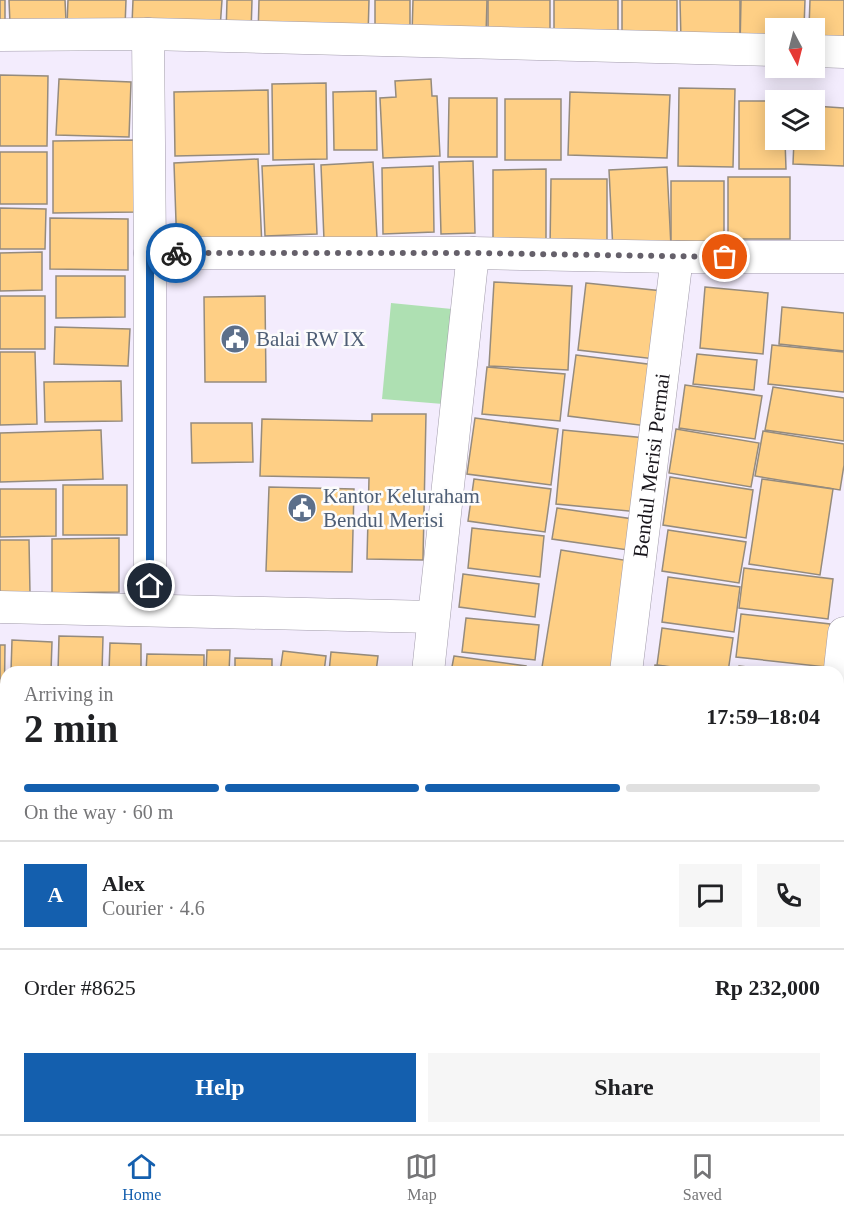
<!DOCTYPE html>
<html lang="en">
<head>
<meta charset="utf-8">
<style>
	body { margin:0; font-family:"Times New Roman",serif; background:#f6f6f6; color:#202124; height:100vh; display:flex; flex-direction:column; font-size:22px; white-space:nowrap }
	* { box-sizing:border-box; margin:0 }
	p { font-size:20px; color:#757577 }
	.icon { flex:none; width:33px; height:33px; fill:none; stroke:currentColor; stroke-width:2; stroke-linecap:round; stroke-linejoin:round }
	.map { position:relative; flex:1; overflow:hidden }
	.panel { position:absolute; left:0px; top:666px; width:844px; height:468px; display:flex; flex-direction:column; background:#fff; border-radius:18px 18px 0 0; box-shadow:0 3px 15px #0003 }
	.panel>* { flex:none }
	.needle { width:39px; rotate:173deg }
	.fabs { position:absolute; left:765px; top:18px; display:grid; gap:12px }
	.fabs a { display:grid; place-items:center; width:60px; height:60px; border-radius:0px; background:#fff; box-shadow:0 3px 15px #0003; font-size:30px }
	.pin { position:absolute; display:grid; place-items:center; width:51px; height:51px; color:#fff; margin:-26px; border:3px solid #fff; border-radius:50%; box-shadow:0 2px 6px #0007 }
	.courier { position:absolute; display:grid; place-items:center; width:60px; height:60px; margin:-30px; border:4px solid #145fae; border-radius:50%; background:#fff; color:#222; box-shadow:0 2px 8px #0007 }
	.summary em { font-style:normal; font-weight:700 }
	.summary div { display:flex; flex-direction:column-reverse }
	.summary { display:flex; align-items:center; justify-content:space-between; height:102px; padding:0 24px }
	h1 { font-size:39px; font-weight:700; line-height:45px }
	.bar { display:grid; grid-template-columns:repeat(4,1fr); gap:9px 6px; align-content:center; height:72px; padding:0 24px }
	.bar i { height:8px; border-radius:4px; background:#e0e0e0 }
	.bar .selected { background:#145fae }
	.bar p { grid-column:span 4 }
	.line { display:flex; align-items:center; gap:15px; padding:0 24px; border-top:2px solid #e0e0e0 }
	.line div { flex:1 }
	.round { display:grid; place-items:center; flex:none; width:63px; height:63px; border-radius:0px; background:#f6f6f6 }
	.action { display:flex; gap:12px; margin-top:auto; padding:12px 24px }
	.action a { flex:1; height:69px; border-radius:0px; background:#145fae; color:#fff; font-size:24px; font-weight:700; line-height:69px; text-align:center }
	.action a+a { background:#f6f6f6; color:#202124 }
	.menu { display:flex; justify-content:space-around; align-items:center; height:84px; border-top:2px solid #e0e0e0; background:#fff; font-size:16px; color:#757577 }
	.menu a { display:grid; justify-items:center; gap:3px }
	.menu .selected { color:#145fae }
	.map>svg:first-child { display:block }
	.green { fill:#aee0b2 }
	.building { fill:#fecf85; stroke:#958b7d; stroke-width:1.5 }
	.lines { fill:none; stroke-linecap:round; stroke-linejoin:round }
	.street-casing { stroke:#a19baa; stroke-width:33 }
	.street { stroke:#fff; stroke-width:32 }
	.done { stroke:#65606a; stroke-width:6; stroke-dasharray:0 10.8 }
	.route { stroke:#145fae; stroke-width:8 }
	.labels { text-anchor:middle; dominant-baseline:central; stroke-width:5; stroke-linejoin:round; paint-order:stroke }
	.service-label { font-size:21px; fill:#4e5e75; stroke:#fcfcfc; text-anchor:start }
	.street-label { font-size:21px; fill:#18151b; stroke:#fcfcfc }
</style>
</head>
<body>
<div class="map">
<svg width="844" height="1134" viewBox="0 0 844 1134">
	<rect width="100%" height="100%" fill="#f3ecfd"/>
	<polygon class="green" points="391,303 452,309 443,404 382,399"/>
	<g class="building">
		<rect x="0" y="0" width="5" height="22"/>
		<polygon points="9,0 65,0 66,21 10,24"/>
		<polygon points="68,0 126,0 125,27 67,26"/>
		<polygon points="133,0 222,0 220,29 132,24"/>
		<polygon points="227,0 252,0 251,34 226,34"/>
		<polygon points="259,0 369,0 368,37 258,36"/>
		<rect x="375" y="0" width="35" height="34"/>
		<polygon points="413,0 487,0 486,36 412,35"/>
		<polygon points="488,0 550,0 550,32 488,31"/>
		<polygon points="554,0 618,0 618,33 554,34"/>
		<rect x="622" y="0" width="55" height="39"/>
		<polygon points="680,0 740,0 740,40 681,40"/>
		<polygon points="741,0 805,0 804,28 776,28 776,48 740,47"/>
		<polygon points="810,0 844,0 844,45 814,45 814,28 809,28"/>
		<polygon points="0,75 48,76 47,146 0,146"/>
		<polygon points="59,79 131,82 129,137 56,135"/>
		<polygon points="431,79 432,96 437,96 440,156 383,158 380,98 396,97 395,81"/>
		<polygon points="326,83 327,159 273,160 272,84"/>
		<polygon points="679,88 735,89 733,167 678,166"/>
		<polygon points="268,90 269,154 175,156 174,92"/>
		<polygon points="376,91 377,150 334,150 333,92"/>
		<polygon points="570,92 670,95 667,158 568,155"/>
		<polygon points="449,98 497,98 497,157 448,157"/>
		<rect x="505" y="99" width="56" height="61"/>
		<polygon points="739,101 776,101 776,140 785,140 786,169 739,169"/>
		<polygon points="814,106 844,108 844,166 793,164 794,140 814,140"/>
		<polygon points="136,140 137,212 53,213 53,141"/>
		<rect x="0" y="152" width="47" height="52"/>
		<polygon points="258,159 262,247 177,251 174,163"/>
		<polygon points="473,161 475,233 441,234 439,162"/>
		<polygon points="373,162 377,238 324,240 321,165"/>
		<polygon points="314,164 317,234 265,236 262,166"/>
		<polygon points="433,166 434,232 383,234 382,168"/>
		<polygon points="667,167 671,247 613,251 609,170"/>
		<polygon points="546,169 546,242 493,242 493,170"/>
		<rect x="728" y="177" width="62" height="62"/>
		<polygon points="551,179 607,179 607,250 550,250"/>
		<polygon points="671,181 724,181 724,242 671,241"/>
		<polygon points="0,208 46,209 45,249 0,249"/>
		<polygon points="50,218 128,219 128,270 50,269"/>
		<polygon points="42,252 42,290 0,291 0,253"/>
		<polygon points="56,276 125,276 125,317 56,318"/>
		<polygon points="494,282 572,286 568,370 489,366"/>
		<polygon points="586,283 663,291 655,359 578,350"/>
		<polygon points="705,287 768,293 763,354 700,348"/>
		<rect x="0" y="296" width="45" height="53"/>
		<polygon points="265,296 266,382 205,382 204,297"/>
		<polygon points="782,307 844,313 844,351 779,344"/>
		<polygon points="55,327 130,329 128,366 54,364"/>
		<polygon points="772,345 844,352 844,392 768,384"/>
		<polygon points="0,352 35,352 37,424 0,425"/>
		<polygon points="697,354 757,360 754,390 693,384"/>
		<polygon points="576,355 655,365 647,426 568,416"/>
		<polygon points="487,367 565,374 560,421 482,414"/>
		<polygon points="121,381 122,421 45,422 44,382"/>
		<polygon points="685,385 762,396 755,439 679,428"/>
		<polygon points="773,387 844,398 844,441 765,430"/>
		<polygon points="372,414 426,414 423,560 367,559 369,478 260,476 262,419 372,421"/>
		<polygon points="475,418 558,429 551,485 467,474"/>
		<polygon points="191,423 252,423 253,462 192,463"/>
		<polygon points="676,429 759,443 751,487 669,473"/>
		<polygon points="101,430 103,479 0,482 0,433"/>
		<polygon points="563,430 646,438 639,512 556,504"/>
		<polygon points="763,431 844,444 844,465 840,490 755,476"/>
		<polygon points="670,477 753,490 746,538 663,525"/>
		<polygon points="474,479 551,489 545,532 468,521"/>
		<polygon points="762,479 833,489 820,575 749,564"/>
		<rect x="63" y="485" width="64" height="50"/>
		<polygon points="269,487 354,489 352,572 266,571"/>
		<polygon points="0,489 56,489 56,536 0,537"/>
		<polygon points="557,508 633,519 628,550 552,539"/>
		<polygon points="472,528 544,536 540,577 468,568"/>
		<polygon points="668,530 746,542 739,583 662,571"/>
		<polygon points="119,538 119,592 52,593 52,539"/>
		<polygon points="0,540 29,540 30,593 0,594"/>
		<polygon points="561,550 630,561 612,672 575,672 542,667"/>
		<polygon points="744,568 833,579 828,619 739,608"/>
		<polygon points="463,574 539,584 535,617 459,607"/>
		<polygon points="668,577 740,587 734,632 662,622"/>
		<polygon points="741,614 830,624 826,667 736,657"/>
		<polygon points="466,618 539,625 535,660 462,652"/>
		<polygon points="662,628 733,638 728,672 709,672 657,665"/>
		<polygon points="59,636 103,637 102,672 58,672"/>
		<polygon points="12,640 52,642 51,672 11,672"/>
		<polygon points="110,643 141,644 141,672 109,672"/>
		<polygon points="0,645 5,645 4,721 0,721"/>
		<polygon points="207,650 230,650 229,672 206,672"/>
		<polygon points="283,651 326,656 324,672 280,672"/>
		<polygon points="331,652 378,656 376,672 329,672"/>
		<polygon points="147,654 204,655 204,672 146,672"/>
		<polygon points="454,656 526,666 525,672 451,672"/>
		<polygon points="235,658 272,659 272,672 235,672"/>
		<polygon points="655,665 700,672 654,672"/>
		<polygon points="739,666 789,672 738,672"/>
		<rect x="0" y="738" width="5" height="64"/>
		<rect x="0" y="852" width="6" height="32"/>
		<rect x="838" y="881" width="6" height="78"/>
		<rect x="0" y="889" width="3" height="36"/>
		<rect x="0" y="930" width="6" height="35"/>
		<polygon points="5,981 6,981 6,1076 2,1076"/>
		<rect x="729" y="1128" width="80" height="6"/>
	</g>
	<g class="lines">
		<g class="street-casing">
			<g id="street">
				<polyline points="148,34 150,253 150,610"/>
				<polyline points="0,35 148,34 776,50"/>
				<polyline points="814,51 844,52"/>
				<polyline points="150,253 473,253 677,257 844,257"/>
				<polyline points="0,607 433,617"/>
				<polyline points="428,672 473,253"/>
				<path id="s1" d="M626 672 677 257"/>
				<polyline points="838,686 844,633"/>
				<polyline points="0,811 6,811"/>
				<polyline points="838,840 844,840"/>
				<polyline points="0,1133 35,1134"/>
			</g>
		</g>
		<use href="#street" class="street"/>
	</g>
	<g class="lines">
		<polyline class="done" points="176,253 472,253 725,257"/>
		<polyline class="route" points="150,586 150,253 176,253"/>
	</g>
	<defs>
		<g id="civic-disc" transform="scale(1.5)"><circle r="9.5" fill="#5c6f8a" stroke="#fcfcfc"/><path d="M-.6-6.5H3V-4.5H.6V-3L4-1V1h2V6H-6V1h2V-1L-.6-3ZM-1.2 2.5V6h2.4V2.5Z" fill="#fff"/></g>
	</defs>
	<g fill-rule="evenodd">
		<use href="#civic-disc" x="235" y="339"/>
		<use href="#civic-disc" x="302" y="508"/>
	</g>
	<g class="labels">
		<g class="service-label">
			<text x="256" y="339">Balai RW IX</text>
			<text x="323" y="496">Kantor Keluraham<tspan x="323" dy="24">Bendul Merisi</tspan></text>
		</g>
		<g class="street-label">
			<text stroke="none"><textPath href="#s1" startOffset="208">Bendul Merisi Permai</textPath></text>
		</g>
	</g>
</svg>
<div class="fabs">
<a><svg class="needle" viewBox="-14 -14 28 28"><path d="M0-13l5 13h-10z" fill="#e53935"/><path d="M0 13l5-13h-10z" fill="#757577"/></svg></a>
<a><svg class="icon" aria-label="layers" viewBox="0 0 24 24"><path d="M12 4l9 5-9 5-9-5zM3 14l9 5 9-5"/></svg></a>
</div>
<div class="pin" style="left:725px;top:257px;background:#ea580c"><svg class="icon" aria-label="bag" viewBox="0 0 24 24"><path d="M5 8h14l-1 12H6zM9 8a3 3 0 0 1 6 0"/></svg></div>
<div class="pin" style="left:150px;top:586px;background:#1f2937"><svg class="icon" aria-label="home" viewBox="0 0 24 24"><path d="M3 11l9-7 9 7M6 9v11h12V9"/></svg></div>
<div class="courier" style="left:176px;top:253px"><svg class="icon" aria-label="bike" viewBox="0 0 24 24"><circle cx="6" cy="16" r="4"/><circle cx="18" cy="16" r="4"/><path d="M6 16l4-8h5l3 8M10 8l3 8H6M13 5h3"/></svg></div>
<section class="panel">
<div class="summary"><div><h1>2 min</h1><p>Arriving in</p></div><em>17:59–18:04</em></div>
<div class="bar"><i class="selected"></i><i class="selected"></i><i class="selected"></i><i></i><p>On the way · 60 m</p></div>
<div class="line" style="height:108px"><b class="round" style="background:#145fae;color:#fff">A</b><div><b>Alex</b><p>Courier · 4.6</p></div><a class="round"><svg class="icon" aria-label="chat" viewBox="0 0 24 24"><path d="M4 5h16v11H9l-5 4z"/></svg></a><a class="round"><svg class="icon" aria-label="phone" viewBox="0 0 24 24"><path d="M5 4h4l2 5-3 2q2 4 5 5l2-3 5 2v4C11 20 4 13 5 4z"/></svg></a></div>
<div class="line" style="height:78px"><div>Order #8625</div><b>Rp 232,000</b></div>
<div class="action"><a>Help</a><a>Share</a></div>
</section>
</div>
<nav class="menu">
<a class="selected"><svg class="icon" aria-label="home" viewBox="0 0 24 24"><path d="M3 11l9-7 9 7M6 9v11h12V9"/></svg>Home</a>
<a><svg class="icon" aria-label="map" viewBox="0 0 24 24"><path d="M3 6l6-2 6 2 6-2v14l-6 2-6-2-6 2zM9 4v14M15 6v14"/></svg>Map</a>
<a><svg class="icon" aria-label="saved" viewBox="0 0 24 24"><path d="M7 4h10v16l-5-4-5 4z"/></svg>Saved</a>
</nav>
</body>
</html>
